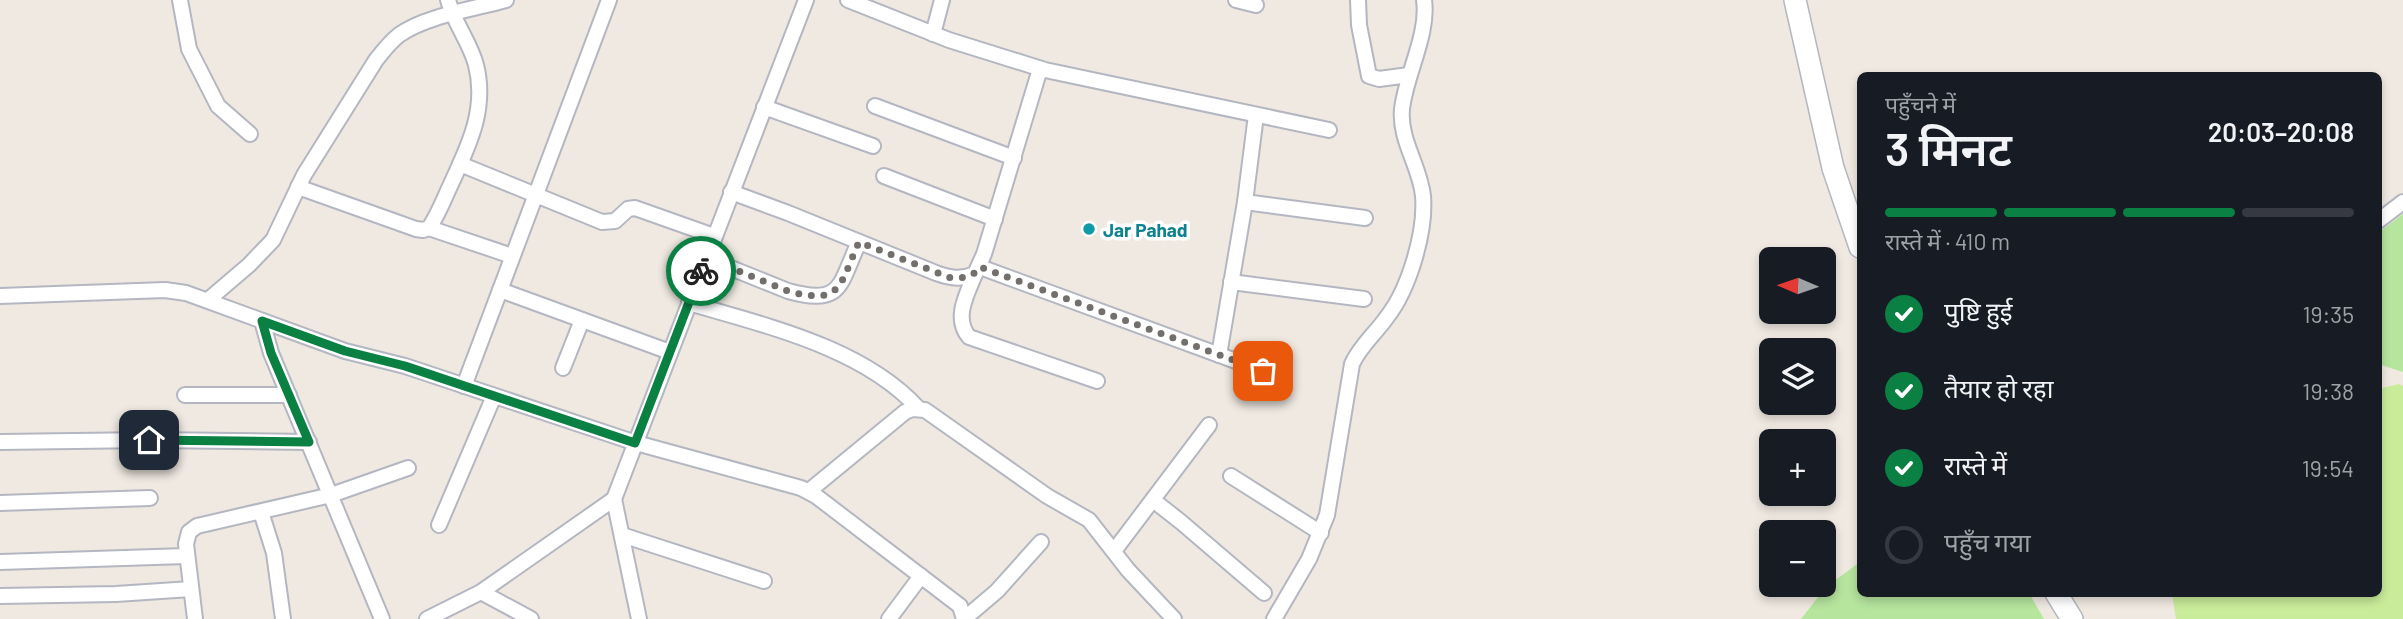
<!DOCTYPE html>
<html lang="hi">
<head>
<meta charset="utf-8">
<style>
	body { margin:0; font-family:Barlow,"Noto Sans Devanagari",sans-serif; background:#20242c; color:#f1f3f6; height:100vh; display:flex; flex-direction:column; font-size:26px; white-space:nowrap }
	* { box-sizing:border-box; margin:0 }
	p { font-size:23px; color:#9ea1a6 }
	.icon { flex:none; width:38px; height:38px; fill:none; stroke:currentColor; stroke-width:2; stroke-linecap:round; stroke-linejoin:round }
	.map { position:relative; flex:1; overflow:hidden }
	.panel { position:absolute; left:1857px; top:72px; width:525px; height:525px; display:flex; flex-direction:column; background:#171b24; border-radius:10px; box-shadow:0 4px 10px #0003 }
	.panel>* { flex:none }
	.needle { width:46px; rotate:272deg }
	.buttons { position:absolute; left:1759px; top:247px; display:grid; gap:14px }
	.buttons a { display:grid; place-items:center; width:77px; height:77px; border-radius:10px; background:#171b24; box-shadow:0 4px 10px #0003; font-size:35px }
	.pin { position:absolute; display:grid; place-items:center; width:60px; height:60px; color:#fff; margin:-30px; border-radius:14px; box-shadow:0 4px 10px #0006 }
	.courier { position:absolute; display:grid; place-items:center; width:70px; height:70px; margin:-35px; border:5px solid #0b8043; border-radius:50%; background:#fff; color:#222; box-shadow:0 2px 9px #0007 }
	.summary em { font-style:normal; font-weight:600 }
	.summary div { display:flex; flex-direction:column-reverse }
	.summary { display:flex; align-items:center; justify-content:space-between; height:119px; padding:0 28px }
	h1 { font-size:46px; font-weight:600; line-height:52px }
	.bar { display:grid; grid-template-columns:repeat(4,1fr); gap:10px 7px; align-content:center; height:84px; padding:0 28px }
	.bar i { height:9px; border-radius:5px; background:#363941 }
	.bar .selected { background:#0b8043 }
	.bar p { grid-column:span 4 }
	ol { padding:0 28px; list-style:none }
	li { display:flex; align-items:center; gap:21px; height:77px }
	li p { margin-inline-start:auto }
	li .icon { padding:7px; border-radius:50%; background:#0b8043; color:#fff; stroke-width:4 }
	li:last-child { color:#9ea1a6 }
	li i { width:38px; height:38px; border:4px solid #363941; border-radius:50% }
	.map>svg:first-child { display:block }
	.green { fill:#b6e59e }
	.pitch { fill:#c9ec9a }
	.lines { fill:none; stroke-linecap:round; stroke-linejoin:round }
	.street-casing { stroke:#b4b7c1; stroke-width:18 }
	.secondary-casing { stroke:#b4b7c1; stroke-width:24 }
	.street { stroke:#fff; stroke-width:14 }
	.secondary { stroke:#fff; stroke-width:21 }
	.done { stroke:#726f6d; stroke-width:7; stroke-dasharray:0 12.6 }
	.route { stroke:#0b8043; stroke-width:9 }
	.culture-dot { fill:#0f9aa8; stroke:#fff; stroke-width:2.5 }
	.labels { text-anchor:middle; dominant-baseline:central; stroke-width:7; stroke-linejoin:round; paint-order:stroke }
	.culture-label { font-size:19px; font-weight:bold; fill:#0d838f; stroke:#fff; text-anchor:start }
</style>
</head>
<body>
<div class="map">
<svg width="2403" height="619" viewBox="0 0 2403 619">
	<rect width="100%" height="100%" fill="#efe9e1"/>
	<g class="green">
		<polygon points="2403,214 2403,372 2378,364 2378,233"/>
		<polygon points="1860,562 1860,593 2029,593 2044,619 1801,619 1826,587"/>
	</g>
	<polygon class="pitch" points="2399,384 2403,386 2403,619 2176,619 2172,593 2378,593 2378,389"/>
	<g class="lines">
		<g class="street-casing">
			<g id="street">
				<polyline points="180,0 189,49 218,106 250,134"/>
				<polyline points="848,0 949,40 1045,70 1329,130"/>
				<polyline points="1236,0 1256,5"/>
				<polyline points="1358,0 1359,25 1369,76 1379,79 1409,75"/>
				<polyline points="933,34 942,0"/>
				<polyline points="875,106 1014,158"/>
				<polyline points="764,107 873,146"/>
				<polyline points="460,164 602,222 615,221 628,209 635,208 714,236"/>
				<polyline points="884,176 995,219"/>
				<path d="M298 187 416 229 423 230 429 228C438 215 444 199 451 184 469 145 487 109 476 65 470 42 454 23 448 0"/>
				<path d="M731 192 788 213 936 273C950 278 960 280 975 274L984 254 1040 69"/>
				<polyline points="1245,202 1365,218"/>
				<polyline points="2378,221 2403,202"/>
				<polyline points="429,228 512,256"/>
				<path d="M706 258 788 291C843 306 839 285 859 242"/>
				<polyline points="980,267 1263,371"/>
				<path d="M975 274C967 294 953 318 969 337L1097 381"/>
				<polyline points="1231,282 1364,299"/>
				<polyline points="500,290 670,352"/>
				<polyline points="0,296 165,290 186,293 345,351 405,366 636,443 801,488 816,496 960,606 964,619 997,591 1041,542"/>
				<path d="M208 300 249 265 273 240 304 175 376 60C383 51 390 42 399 35 425 16 474 9 506 0"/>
				<path d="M689 303C766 326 862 347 918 408"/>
				<polyline points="262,321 271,353 382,619"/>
				<polyline points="1219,355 1245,202 1256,115"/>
				<polyline points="563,368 582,320"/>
				<polyline points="464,386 609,0"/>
				<polyline points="185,395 289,395"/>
				<polyline points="0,442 149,440 309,442"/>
				<polyline points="1231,476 1321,533"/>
				<polyline points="809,491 905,412 912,409 925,410 1047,496 1089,520 1128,570 1174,619"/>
				<polyline points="614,499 639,619"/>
				<polyline points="1153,500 1181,522 1264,593"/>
				<polyline points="0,503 150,498"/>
				<polyline points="261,512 274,553 283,619"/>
				<polyline points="439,525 494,396"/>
				<polyline points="622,535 764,581"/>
				<polyline points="1114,551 1209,425"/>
				<polyline points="0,562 186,556"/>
				<polyline points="481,592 531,619"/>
				<polyline points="0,596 116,594 191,589"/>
				<polyline points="195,619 186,544 189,532 197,526 331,495 408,468"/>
				<polyline points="427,619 481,592 614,499 806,0"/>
				<polyline points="889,619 921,576"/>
				<path d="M1274 619 1309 559 1327 515 1352 364C1360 346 1376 333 1387 317 1409 289 1426 232 1423 196 1420 166 1399 140 1402 109 1406 74 1429 34 1424 0"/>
			</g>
		</g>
		<g class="secondary-casing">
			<g id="secondary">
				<polyline points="1795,0 1833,168 1860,247"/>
				<polyline points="2056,593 2072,619"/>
			</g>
		</g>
		<use href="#street" class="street"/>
		<use href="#secondary" class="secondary"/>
	</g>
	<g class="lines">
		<path class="done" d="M701 271 706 258 788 291C843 306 839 285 859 242L951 278C964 278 972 278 980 267L1263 371"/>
		<polyline class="route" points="149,440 309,442 271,353 262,321 345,351 405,366 635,443 701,271"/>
	</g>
	<circle class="culture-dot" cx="1089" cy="229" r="7"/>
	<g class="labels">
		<g class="culture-label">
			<text x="1103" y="229">Jar Pahad</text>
		</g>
	</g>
</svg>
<div class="buttons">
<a><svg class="needle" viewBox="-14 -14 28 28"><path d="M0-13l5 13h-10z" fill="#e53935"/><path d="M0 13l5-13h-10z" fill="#9ea1a6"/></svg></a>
<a><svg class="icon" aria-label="layers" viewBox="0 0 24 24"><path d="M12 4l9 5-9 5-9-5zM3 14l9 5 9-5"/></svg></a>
<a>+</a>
<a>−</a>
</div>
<div class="pin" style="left:1263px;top:371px;background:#ea580c"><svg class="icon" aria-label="bag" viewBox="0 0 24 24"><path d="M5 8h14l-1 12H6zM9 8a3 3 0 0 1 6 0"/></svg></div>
<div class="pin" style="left:149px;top:440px;background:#1f2937"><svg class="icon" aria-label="home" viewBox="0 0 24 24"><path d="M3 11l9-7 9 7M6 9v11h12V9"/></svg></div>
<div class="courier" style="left:701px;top:271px"><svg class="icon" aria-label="bike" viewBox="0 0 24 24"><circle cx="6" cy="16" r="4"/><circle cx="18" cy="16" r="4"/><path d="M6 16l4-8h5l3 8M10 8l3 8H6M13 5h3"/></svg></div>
<section class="panel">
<div class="summary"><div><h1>3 मिनट</h1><p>पहुँचने में</p></div><em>20:03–20:08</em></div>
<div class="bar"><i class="selected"></i><i class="selected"></i><i class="selected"></i><i></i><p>रास्ते में · 410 m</p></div>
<ol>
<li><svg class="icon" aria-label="check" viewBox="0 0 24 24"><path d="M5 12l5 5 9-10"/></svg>पुष्टि हुई<p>19:35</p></li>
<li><svg class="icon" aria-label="check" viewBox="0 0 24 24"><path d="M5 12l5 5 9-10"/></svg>तैयार हो रहा<p>19:38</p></li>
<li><svg class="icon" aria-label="check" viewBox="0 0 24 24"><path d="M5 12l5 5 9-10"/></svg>रास्ते में<p>19:54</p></li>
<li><i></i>पहुँच गया</li>
</ol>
</section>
</div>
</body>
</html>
